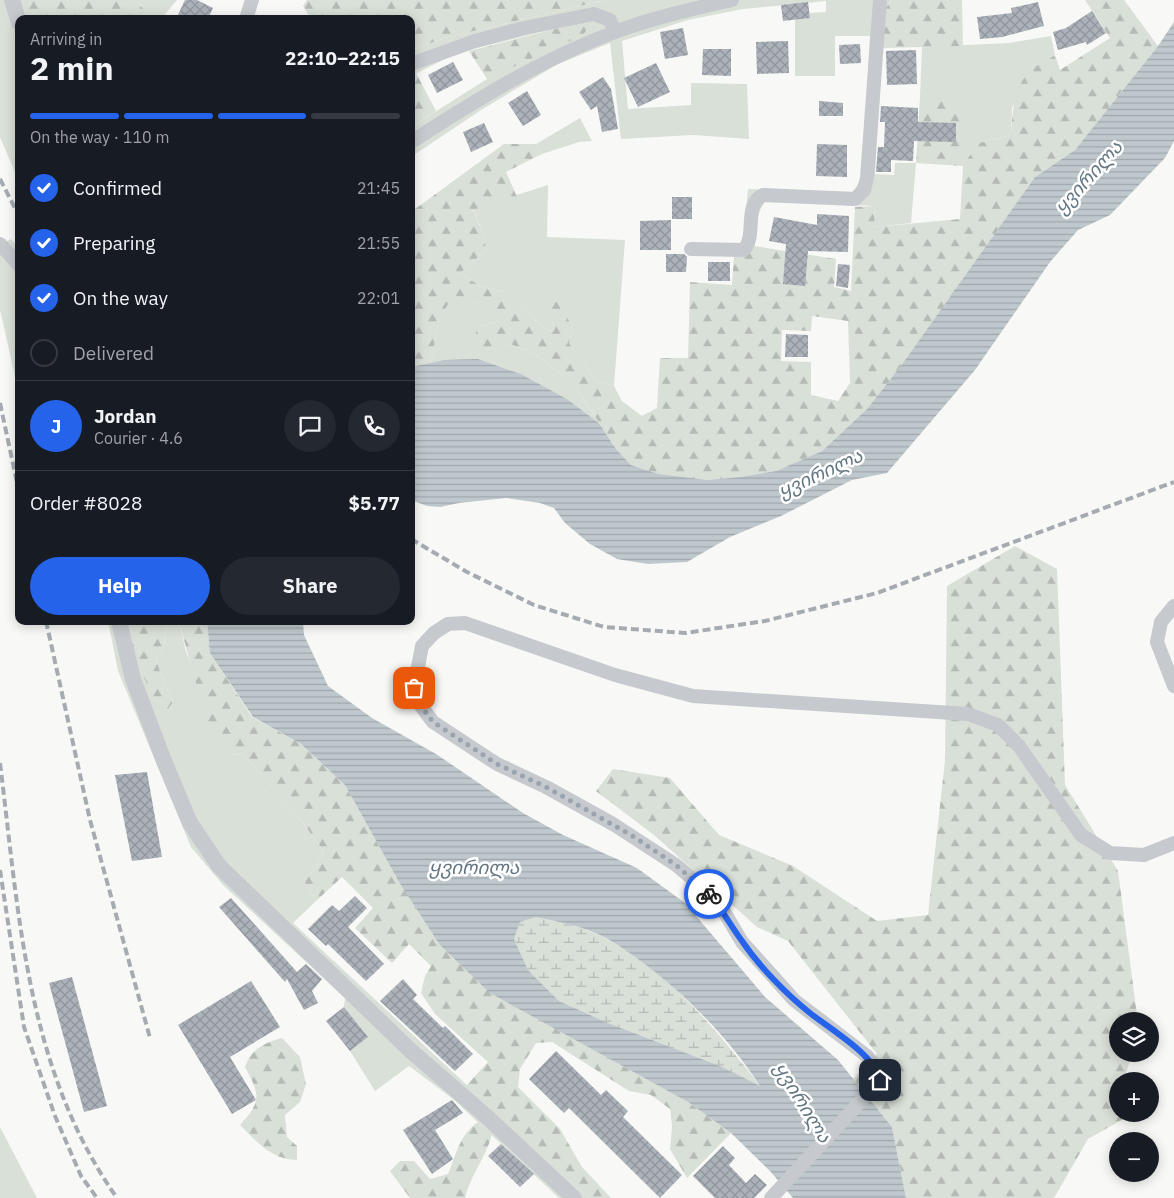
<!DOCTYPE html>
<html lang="en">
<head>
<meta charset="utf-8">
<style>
	body { margin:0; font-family:"IBM Plex Sans","Noto Sans Georgian",sans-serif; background:#242831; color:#f1f3f6; height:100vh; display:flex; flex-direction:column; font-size:19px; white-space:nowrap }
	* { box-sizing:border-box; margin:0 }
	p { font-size:16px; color:#9ea1a6 }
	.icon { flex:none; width:28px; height:28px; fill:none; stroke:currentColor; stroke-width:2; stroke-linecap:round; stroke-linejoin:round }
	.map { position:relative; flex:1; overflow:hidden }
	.details { position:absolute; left:15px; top:15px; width:400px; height:610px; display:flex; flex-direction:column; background:#171b24; border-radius:10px; box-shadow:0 2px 12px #0003 }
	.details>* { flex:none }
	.controls { position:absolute; left:1109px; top:1012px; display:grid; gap:10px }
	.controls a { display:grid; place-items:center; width:50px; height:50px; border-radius:50%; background:#171b24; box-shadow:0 2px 12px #0003; font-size:25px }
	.pin { position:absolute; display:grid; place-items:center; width:42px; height:42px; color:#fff; margin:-21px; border-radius:10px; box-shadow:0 2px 8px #0006 }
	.courier { position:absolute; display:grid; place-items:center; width:50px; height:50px; margin:-25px; border:4px solid #2563eb; border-radius:50%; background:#fff; color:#222; box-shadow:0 1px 6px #0007 }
	.overview em { font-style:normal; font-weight:700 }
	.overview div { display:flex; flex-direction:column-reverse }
	.overview { display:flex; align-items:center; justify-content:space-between; height:85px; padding:0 15px }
	h1 { font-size:32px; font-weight:700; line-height:38px }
	.bar { display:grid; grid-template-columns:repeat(4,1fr); gap:8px 5px; align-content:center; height:60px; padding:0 15px }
	.bar i { height:6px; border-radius:4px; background:#363941 }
	.bar .selected { background:#2563eb }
	.bar p { grid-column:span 4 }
	.line { display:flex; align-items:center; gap:12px; padding:0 15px; border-top:1px solid #363941 }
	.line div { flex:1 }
	.round { display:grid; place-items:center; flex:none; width:52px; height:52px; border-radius:26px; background:#242831 }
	ol { padding:0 15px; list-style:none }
	li { display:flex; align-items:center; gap:15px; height:55px }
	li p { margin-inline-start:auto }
	li .icon { padding:5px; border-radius:50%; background:#2563eb; color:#fff; stroke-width:4 }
	li:last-child { color:#9ea1a6 }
	li i { width:28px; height:28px; border:2px solid #363941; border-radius:50% }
	.cta { display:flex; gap:10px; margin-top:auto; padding:10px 15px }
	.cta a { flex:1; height:58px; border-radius:30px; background:#2563eb; color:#fff; font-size:20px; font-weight:700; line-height:58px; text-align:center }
	.cta a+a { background:#242831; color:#f1f3f6 }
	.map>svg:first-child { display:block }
	.green { fill:#d9e0d7 }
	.forest { fill:url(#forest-firs); fill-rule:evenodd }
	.wetland { fill:url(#wetland-marsh) }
	.water { fill:url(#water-rules); fill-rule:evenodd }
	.building { fill:url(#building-cross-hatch) }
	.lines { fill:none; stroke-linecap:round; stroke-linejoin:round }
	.minor { stroke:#c6c9cd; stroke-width:14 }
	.tertiary { stroke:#c6c9cd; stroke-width:16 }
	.rail { stroke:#a6abb2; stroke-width:4; stroke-dasharray:8 4; stroke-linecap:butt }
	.done { stroke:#9aa3ae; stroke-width:5; stroke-dasharray:0 9 }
	.route { stroke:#2563eb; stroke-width:6 }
	.labels { text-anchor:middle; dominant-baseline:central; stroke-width:5; stroke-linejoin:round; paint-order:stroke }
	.water-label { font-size:19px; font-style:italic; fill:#637783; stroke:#fff }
</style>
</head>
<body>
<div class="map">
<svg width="1174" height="1198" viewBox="0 0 1174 1198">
	<defs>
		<pattern id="forest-firs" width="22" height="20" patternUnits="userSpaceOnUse" patternTransform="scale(1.25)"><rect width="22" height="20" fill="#d9e0d7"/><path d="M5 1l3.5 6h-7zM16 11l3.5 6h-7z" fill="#b4bab4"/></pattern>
		<pattern id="wetland-marsh" width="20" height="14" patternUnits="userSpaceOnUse" patternTransform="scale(1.25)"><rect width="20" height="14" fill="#d9e0d7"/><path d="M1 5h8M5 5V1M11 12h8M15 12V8" fill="none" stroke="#b4bab4"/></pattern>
		<pattern id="water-rules" width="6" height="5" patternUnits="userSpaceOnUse" patternTransform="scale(1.25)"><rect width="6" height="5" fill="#bfc8cd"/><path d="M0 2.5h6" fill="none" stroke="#9fa7ac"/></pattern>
		<pattern id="building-cross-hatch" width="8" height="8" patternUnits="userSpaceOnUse" patternTransform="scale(1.25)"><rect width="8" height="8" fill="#acb2ba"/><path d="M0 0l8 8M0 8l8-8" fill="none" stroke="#90959d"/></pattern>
	</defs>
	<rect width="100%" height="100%" fill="#f8f9f6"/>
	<g class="green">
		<polygon points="0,0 20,0 19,182 0,137"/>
		<polygon points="135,0 177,0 161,19 153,19"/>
		<path d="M605 0H892L885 9 875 174 894 175 895 163H916L911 223 875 227 874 206 766 201C752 216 761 237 749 254L737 246 743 240 748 189 853 192 862 177 870 36H835V76H795V19L809 13 826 12V1L743 9 688 20 622 41 628 109 691 105V83L747 84 749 139 693 135 621 139 610 43 558 64 481 110 411 157V127L487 79 532 58 578 23 469 50 447 58 411 76V50L448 37Z"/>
		<polygon points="1051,36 1055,55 1031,70 1012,108 1011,135 979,143 963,166 920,97 922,47 1009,43"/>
		<polygon points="580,118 592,141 579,142 542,154 536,144"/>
		<polygon points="548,185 547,237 625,240 614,386 596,381 569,343 573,327 552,321 555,330 548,331 503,292 480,286 460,273 486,250 485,238 473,209"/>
		<polygon points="11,239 19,248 19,394 0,310 0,245"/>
		<path d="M453 295C469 295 486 307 499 316L496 322 478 327 489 350 510 344 534 353 574 384 599 423 567 399 521 374 478 359 431 363 439 319Z"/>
		<polygon points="108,621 128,621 136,662 155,699 173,702 164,684 156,659 164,646 166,628 173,621 180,626 186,652 231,755 242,753 301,820 324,852 315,868 304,882 316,901 293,923 588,1198 559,1198 453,1099 409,1066 375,1091 350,1051 368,1037 344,1007 345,998 223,885 191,847 118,671"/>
		<polygon points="0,1127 37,1198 0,1198"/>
	</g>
	<g class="forest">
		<polygon points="20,0 135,0 153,19 25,19"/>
		<polygon points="307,0 605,0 448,37 411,50 411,19 311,19 303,6"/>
		<polygon points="892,0 962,0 963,46 882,48 885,9"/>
		<path d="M1085 0H1124L1158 46 1075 150 1035 177 902 366 867 409 822 451 776 471 740 477 708 480 659 474 631 465 616 449 574 384 534 353 510 344 490 350 473 341 478 327 496 322 498 316C486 307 469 295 453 296L439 319 431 363 411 367V212L504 144H536L542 154 506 172 517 197 473 210 485 238 486 250 460 273 480 286 503 292 548 331 555 330 552 321 538 304 540 297 553 296 573 327 569 343 596 381 614 386 622 401 642 416 657 408 660 358H688L690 282 732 285 734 255 749 254 754 246 836 259 834 287 851 291 855 207 874 206 875 227 960 219 963 166 916 163 920 97H963V165L979 143 1011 135C1012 113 1014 85 1032 69 1038 64 1048 60 1055 55L1060 70 1110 38ZM812 316 848 321 850 383 838 401 811 395V362L781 361 782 330 811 331Z"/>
		<polygon points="578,23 588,23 589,26 583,35 487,79 469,51"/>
		<polygon points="416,73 436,111 411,127 411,76"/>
		<polygon points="1015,546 1057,569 1065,785 1118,871 1137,1015 1137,1021 1118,1021 1118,1054 1132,1054 1126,1073 1136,1081 1118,1081 1118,1114 1132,1114 1088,1139 1054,1198 906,1198 892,1127 853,1079 877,1054 788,941 757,927 654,835 596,791 613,769 670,778 719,835 793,866 877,921 928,915 945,760 947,586"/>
		<polygon points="128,621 173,621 166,628 164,646 156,659 164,684 173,702 167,710 160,710 136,662"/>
		<polygon points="175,621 207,621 210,653 252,717 301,744 345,785 399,882 490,992 688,1102 731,1133 687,1178 670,1149 672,1127 670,1109 651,1095 629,1091 552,1042 536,1043 520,1069 518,1087 560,1129 582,1167 611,1198 588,1198 466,1086 488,1062 435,1014 421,993 425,976 431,966 409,944 392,963 355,928 373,908 342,877 316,901 304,882 315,868 324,852 301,820 242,753 231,755 216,741 207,722 180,626"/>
		<path d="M282 1038 300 1057 306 1084 300 1102 285 1115 287 1137 297 1146V1160C272 1160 257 1142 240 1125 262 1101 260 1095 245 1067 251 1049 264 1043 282 1038Z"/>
		<path d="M478 1122 492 1134C486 1158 470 1175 465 1198H410L390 1171 400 1161H414L430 1179 448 1174C456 1155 460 1134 478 1122Z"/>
	</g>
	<path class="wetland" d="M536 917C559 922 585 927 605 938 669 972 717 1030 761 1087L720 1066 608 1023 559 1001 528 970 514 939 520 922Z"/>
	<g class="water">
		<polygon points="1174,22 1174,141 1165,158 1110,215 1078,230 1050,262 975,370 887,473 852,480 781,516 730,537 687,562 648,564 617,559 590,544 565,523 554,508 540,503 506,498 459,503 440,507 427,506 411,500 411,367 444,360 478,359 521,374 567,399 599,423 616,449 631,465 659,474 708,480 740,477 776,471 822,451 867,409 901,366 1035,177 1075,150 1158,46"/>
		<path d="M207 621H303L304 635 328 686 372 718 436 754 523 813 563 835 637 868 685 903 765 997 838 1060 892 1127 906 1198H793L770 1171 731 1133 688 1102 490 993 440 945 399 882 345 785 301 744 253 717 210 653ZM536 917C559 922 586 927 606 938 663 971 725 1031 760 1086L720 1066 608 1023 559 1001 528 970 514 939 520 922Z"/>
	</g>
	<g class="building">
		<polygon points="185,0 197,0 213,8 208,19 176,19"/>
		<polygon points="808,2 810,18 783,21 781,5"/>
		<polygon points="1038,2 1044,26 1002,37 980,39 977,17 1012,13 1011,8"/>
		<polygon points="1092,11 1106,33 1087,45 1086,42 1058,50 1053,32 1066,28"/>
		<polygon points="683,28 688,55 665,59 660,32"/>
		<polygon points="788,41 789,73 757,74 756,42"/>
		<polygon points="860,44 861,63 840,64 839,45"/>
		<polygon points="703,49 731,49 731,76 702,75"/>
		<polygon points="916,50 917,84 887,85 886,51"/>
		<polygon points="453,62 463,80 437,93 428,75"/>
		<polygon points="656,63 670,92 638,107 624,78"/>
		<polygon points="603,77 611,89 618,129 602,132 597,106 591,110 579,92"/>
		<polygon points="527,91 541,115 523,126 508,103"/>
		<polygon points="819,101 843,103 843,116 819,116"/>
		<polygon points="881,106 918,108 918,122 956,123 956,142 914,141 913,161 891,160 891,172 876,172 878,147 884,147 885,122 880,122"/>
		<polygon points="484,123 493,142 471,152 463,132"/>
		<polygon points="817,144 847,145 847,177 816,176"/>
		<rect x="672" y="197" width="20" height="22"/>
		<polygon points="817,214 849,216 848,252 808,251 805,286 783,284 786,244 769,241 774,217 817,225"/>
		<polygon points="671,220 671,250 640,250 640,221"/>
		<polygon points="666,254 684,254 687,257 686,272 666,272"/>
		<rect x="708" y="262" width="22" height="19"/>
		<polygon points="838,264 850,265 848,288 836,286"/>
		<polygon points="786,334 808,335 808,357 785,357"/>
		<polygon points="147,772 162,857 132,861 115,775"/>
		<polygon points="355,896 367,908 348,927 384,964 366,981 328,944 326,946 308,929 332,905 339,911"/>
		<polygon points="231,898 297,972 306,964 322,979 312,991 318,1003 304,1010 287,979 285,982 219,907"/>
		<polygon points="72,977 107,1106 84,1112 49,983"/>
		<polygon points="403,979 417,995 413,999 443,1028 445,1026 473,1054 455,1071 380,1001"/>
		<polygon points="251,981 280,1027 230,1057 256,1100 232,1114 178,1025"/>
		<polygon points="344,1007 368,1037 350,1051 326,1021"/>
		<polygon points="556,1051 601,1095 606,1090 628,1111 623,1117 682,1175 660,1198 569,1108 564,1113 529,1079"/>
		<polygon points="452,1100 463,1113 435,1130 453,1159 432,1174 403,1130"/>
		<polygon points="501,1144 534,1174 520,1187 488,1156"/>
		<polygon points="723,1146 735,1158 729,1165 746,1183 755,1174 767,1185 754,1198 715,1198 693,1176"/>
	</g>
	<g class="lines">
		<g class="minor">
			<polyline points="246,19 252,0"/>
			<polyline points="411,64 475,41 524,28 594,14 610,20 615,32"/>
			<path d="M411 142C476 100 542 59 615 32 652 18 692 9 732 0"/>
			<polyline points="0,244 19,265"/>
			<path d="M691 249 744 250C757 235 743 205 763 195L855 199 864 190 867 178 880 0"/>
			<polyline points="1174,606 1161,622 1157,642 1174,686"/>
			<polyline points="771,1198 872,1089 880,1079 878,1070 867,1056 794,1000 742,942 723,910 701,886 676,865 613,824 546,787 497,764 433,722 421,706 414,688 422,646 434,633 448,624 465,623 615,675 693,696 968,714 998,725 1019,746 1081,835 1110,853 1144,855 1174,843"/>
		</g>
		<g class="tertiary">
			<polyline points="12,0 19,23"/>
			<polyline points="119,621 133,679 164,761 190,823 219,866 411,1051 486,1116 574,1198"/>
		</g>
		<g class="rail">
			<polyline points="0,179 19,216"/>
			<polyline points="0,403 19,492"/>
			<polyline points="411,539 467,572 534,605 604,627 685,633 765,621 877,593 1174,482"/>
			<polyline points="46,621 90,820 150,1038"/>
			<path d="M0 763C19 914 26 1069 117 1198"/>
			<polyline points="0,870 24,1027 55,1116 81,1176 97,1198"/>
		</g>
	</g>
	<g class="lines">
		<polyline class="done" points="414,688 421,706 433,722 497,764 546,787 631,835 676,865 709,894"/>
		<path class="route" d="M709 894C722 909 730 925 742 941 759 966 786 994 810 1013 830 1029 875 1055 880 1080"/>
	</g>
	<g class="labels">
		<g class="water-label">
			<text transform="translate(1088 177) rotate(-48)">ყვირილა</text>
			<text transform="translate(820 473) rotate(-25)">ყვირილა</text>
			<text x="474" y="867">ყვირილა</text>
			<text transform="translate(803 1102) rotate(58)">ყვირილა</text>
		</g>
	</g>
</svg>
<div class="controls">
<a><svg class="icon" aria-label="layers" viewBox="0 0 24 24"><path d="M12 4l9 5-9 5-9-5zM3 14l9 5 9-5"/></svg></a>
<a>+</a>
<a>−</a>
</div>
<div class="pin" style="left:414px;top:688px;background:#ea580c"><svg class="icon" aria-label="bag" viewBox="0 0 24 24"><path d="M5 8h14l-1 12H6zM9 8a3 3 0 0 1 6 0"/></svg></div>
<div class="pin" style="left:880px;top:1080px;background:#1f2937"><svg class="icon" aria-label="home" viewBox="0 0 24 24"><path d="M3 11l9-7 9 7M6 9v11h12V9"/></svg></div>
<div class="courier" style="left:709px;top:894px"><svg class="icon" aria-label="bike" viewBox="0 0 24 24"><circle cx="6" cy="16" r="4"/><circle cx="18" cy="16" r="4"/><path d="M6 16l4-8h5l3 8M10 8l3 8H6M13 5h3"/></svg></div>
<section class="details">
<div class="overview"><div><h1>2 min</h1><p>Arriving in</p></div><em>22:10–22:15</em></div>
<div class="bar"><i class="selected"></i><i class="selected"></i><i class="selected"></i><i></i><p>On the way · 110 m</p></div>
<ol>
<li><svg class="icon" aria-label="check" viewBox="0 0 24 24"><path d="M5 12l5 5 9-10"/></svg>Confirmed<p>21:45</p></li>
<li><svg class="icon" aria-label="check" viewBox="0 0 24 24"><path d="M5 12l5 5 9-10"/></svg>Preparing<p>21:55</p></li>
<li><svg class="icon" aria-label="check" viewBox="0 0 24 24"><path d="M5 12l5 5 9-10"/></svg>On the way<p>22:01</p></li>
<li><i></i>Delivered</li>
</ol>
<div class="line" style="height:90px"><b class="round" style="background:#2563eb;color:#fff">J</b><div><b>Jordan</b><p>Courier · 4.6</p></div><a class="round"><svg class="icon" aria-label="chat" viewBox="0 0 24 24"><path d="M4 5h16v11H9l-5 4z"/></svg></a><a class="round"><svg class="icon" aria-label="phone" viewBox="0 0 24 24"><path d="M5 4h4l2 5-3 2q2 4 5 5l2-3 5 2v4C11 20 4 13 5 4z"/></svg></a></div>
<div class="line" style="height:65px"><div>Order #8028</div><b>$5.77</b></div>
<div class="cta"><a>Help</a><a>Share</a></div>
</section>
</div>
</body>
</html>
